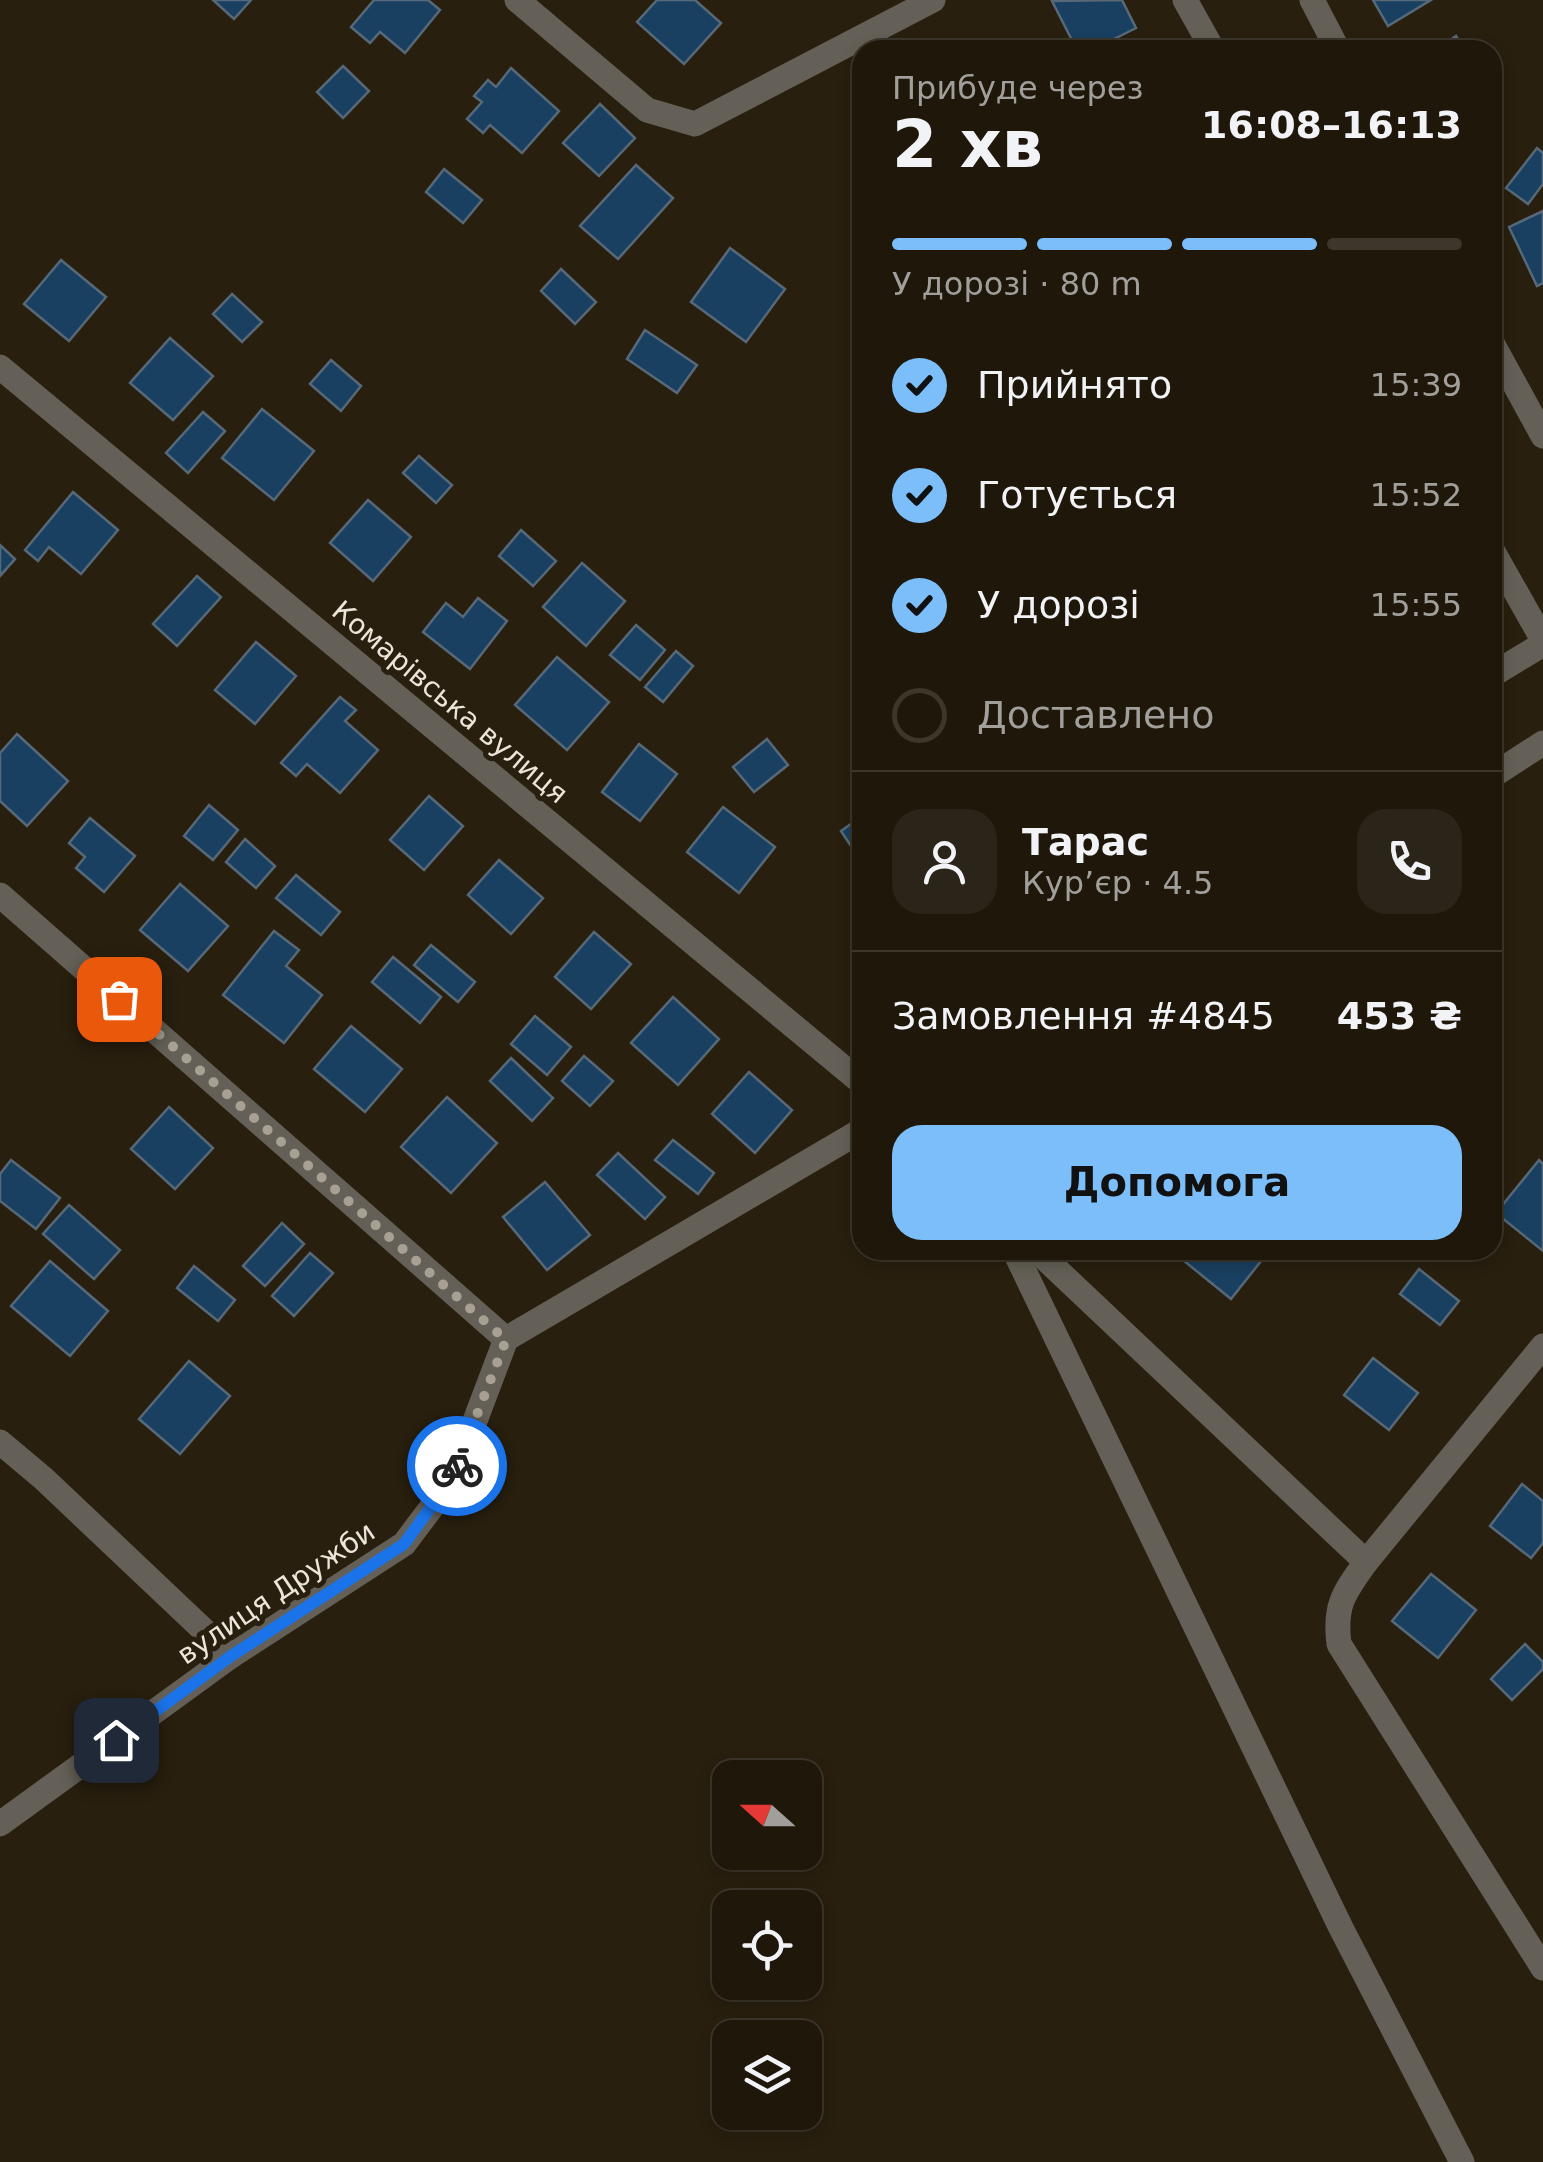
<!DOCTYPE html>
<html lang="uk">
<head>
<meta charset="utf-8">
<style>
	body { margin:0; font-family:"DejaVu Sans",sans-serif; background:#2b2418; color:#f1f3f6; height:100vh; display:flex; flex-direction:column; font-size:38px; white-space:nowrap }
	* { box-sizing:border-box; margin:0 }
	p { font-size:32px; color:#a19f9c }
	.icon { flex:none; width:55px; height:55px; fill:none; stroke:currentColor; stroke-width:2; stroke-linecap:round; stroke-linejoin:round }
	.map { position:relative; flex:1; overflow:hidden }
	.panel { position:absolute; left:852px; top:40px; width:650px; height:1220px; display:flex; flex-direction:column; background:#1e170a; border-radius:30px; box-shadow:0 5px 15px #0003,0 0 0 2px #3c362b }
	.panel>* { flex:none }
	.needle { width:65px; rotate:291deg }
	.buttons { position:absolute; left:712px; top:1760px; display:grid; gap:20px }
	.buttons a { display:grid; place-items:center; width:110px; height:110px; border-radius:20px; background:#1e170a; box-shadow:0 5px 15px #0003,0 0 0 2px #3c362b; font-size:50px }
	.pin { position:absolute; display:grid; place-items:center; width:85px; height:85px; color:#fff; margin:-42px; border-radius:20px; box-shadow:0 5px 15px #0006 }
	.courier { position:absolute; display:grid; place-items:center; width:100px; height:100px; margin:-50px; border:8px solid #1a73e8; border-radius:50%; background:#fff; color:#222; box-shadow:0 2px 12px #0007 }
	.headline em { font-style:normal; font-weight:800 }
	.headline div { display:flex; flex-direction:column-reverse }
	.headline { display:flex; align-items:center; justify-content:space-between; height:170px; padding:0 40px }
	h1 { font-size:65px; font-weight:800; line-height:75px }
	.bar { display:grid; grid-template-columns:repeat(4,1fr); gap:15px 10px; align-content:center; height:120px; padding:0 40px }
	.bar i { height:12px; border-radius:8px; background:#3c362b }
	.bar .current { background:#7cbef9 }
	.bar p { grid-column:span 4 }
	.line { display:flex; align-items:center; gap:25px; padding:0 40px; border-top:2px solid #3c362b }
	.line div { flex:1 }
	.round { display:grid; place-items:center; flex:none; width:105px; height:105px; border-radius:30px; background:#2b2418 }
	ol { padding:0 40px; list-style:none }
	li { display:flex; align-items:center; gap:30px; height:110px }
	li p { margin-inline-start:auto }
	li .icon { padding:10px; border-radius:50%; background:#7cbef9; color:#111; stroke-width:4 }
	li:last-child { color:#a19f9c }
	li i { width:55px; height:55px; border:5px solid #3c362b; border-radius:50% }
	.primary-button { display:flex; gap:20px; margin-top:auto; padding:20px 40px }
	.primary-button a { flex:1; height:115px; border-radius:30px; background:#7cbef9; color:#111; font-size:40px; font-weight:800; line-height:115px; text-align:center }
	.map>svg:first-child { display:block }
	.building { fill:#194061; stroke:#576878; stroke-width:2.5 }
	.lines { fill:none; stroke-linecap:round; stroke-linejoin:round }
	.minor { stroke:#646057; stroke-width:25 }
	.done { stroke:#a7a093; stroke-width:10; stroke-dasharray:0 18 }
	.route { stroke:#1a73e8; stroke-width:12 }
	.labels { text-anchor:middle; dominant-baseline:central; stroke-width:10; stroke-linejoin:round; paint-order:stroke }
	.street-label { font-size:28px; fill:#ebe5da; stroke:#281f0e }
</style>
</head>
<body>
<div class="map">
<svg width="1543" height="2162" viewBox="0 0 1543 2162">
	<rect width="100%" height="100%" fill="#281f0e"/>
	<g class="building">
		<polygon points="213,0 251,0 234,19"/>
		<polygon points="374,0 428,0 440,10 405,53 380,32 370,43 351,27"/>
		<polygon points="657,0 695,0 721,23 684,64 637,22"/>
		<polygon points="1122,0 1136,28 1092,50 1077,50 1052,1"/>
		<polygon points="1373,0 1431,0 1388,26"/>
		<polygon points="1456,36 1465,50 1435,50"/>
		<polygon points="343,66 369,91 343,118 317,92"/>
		<polygon points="511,68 559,111 522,153 490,125 483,133 467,119 482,102 474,96 488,80 496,87"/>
		<polygon points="600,104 635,138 599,176 563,143"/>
		<polygon points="1537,148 1543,153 1543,184 1528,204 1506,188"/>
		<polygon points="636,165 673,198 618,259 580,226"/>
		<polygon points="444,169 482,200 463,223 426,192"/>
		<polygon points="1543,211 1543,283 1537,286 1509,227"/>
		<polygon points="730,248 785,289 746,342 691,302"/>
		<polygon points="61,260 106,297 69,341 24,304"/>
		<polygon points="561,269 596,302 575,324 541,291"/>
		<polygon points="232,294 262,322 242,342 213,314"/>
		<polygon points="645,330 697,365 677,393 627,359"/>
		<polygon points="170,338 213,376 173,420 130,383"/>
		<polygon points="331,360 361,386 341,411 310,384"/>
		<polygon points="262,409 314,451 274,500 222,458"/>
		<polygon points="203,412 225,431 188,473 166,453"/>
		<polygon points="419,456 452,485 436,503 403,473"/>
		<polygon points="73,492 118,530 81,574 49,547 38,561 25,550"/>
		<polygon points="368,500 411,537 373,581 330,543"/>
		<polygon points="521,530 556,561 533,586 499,556"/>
		<polygon points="0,545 15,559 0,576"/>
		<polygon points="582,563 625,601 586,646 543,607"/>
		<polygon points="197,576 221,597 177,646 153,624"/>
		<polygon points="478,598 507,621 470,669 423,632 446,603 463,617"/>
		<polygon points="636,625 665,650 640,680 610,655"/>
		<polygon points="256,642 296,676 255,724 215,690"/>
		<polygon points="676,651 693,666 663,702 645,687"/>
		<polygon points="557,657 609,702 567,750 515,705"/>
		<polygon points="340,697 356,710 345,721 378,750 340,793 307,764 296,776 281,763"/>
		<polygon points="17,734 68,781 27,826 0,801 0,753"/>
		<polygon points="767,739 788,765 754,792 733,767"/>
		<polygon points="639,744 677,774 640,821 602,792"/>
		<polygon points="429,796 463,826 424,870 390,840"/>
		<polygon points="209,805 238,830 213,860 184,836"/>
		<polygon points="723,807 775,847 739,893 687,852"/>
		<polygon points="862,816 862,860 861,861 841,831"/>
		<polygon points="90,818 135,856 104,892 76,868 85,857 69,843"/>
		<polygon points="245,839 275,866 256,888 226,862"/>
		<polygon points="499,860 543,898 511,934 468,895"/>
		<polygon points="296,875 340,912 321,935 276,898"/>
		<polygon points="180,884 228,926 188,971 140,930"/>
		<polygon points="274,931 299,950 286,966 322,995 284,1043 223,995"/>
		<polygon points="594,932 631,964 591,1009 555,977"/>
		<polygon points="431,945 475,982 458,1002 414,965"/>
		<polygon points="393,957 441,997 420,1023 372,982"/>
		<polygon points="673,997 719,1039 678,1085 631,1043"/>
		<polygon points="535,1016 571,1047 547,1075 511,1044"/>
		<polygon points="351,1026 402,1069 365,1112 314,1069"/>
		<polygon points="584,1056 613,1081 590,1106 562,1081"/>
		<polygon points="511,1058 553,1098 532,1121 490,1081"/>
		<polygon points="749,1072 792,1110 755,1153 712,1114"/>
		<polygon points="447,1097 497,1143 451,1193 401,1147"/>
		<polygon points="169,1107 213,1148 175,1189 131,1149"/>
		<polygon points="673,1140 714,1173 698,1194 655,1160"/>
		<polygon points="618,1153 665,1197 645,1219 597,1175"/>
		<polygon points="11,1160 60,1198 36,1229 0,1201 0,1174"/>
		<polygon points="1539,1160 1543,1164 1543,1251 1496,1213"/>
		<polygon points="545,1182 590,1235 547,1270 503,1217"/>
		<polygon points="69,1205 120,1250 94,1279 43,1234"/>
		<polygon points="282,1223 304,1244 265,1286 243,1266"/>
		<polygon points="1183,1250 1268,1250 1269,1251 1231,1299 1178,1256"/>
		<polygon points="310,1253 333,1273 294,1316 272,1296"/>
		<polygon points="50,1261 108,1311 70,1356 11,1306"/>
		<polygon points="194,1266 235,1300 218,1321 177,1288"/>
		<polygon points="1419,1269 1459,1301 1440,1325 1400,1294"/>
		<polygon points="1373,1358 1418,1393 1389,1430 1344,1395"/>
		<polygon points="189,1361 230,1396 180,1454 139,1419"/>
		<polygon points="1522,1484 1543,1501 1543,1543 1531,1558 1490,1526"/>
		<polygon points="1431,1574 1476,1610 1438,1658 1392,1621"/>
		<polygon points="1525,1644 1543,1662 1543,1669 1512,1700 1491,1679"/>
	</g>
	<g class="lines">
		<g class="minor">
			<polyline points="517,0 647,110 695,124 933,0"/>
			<polyline points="1185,0 1213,50"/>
			<polyline points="1312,0 1338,50"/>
			<polyline points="1492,343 1543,436"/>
			<polyline points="0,367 862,1083"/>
			<polyline points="1492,550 1543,640"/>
			<polyline points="1492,675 1543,644"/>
			<polyline points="1492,776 1543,743"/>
			<polyline points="0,895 506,1339"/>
			<polyline points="1014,1250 1341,1928 1462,2162"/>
			<polyline points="1036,1250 1366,1562"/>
			<path d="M1543 1346 1366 1562C1344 1593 1334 1605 1339 1644L1543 1968"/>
			<polyline points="0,1442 44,1479 231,1656"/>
			<polyline points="0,1824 231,1656 404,1544 453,1479 506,1339 862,1130"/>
		</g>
	</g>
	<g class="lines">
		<polyline class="done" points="119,999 506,1340 457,1466"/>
		<polyline class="route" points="116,1740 231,1656 404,1544 452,1478 457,1466"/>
	</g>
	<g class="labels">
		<g class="street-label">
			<text transform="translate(450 702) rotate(40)">Комарівська вулиця</text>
			<text transform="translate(276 1593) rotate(-34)">вулиця Дружби</text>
		</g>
	</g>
</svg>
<div class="buttons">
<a><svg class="needle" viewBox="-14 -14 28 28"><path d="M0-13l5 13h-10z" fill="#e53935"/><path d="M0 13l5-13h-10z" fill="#a19f9c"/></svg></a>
<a><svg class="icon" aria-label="locate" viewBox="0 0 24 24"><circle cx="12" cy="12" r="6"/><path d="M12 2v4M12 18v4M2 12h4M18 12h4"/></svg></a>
<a><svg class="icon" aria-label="layers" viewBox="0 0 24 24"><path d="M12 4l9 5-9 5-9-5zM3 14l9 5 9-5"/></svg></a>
</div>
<div class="pin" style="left:119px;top:999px;background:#ea580c"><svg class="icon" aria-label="bag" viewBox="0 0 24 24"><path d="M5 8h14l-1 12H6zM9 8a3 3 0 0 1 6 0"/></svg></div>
<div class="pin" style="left:116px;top:1740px;background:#1f2937"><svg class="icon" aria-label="home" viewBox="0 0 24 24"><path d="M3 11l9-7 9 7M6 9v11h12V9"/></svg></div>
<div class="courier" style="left:457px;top:1466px"><svg class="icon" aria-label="bike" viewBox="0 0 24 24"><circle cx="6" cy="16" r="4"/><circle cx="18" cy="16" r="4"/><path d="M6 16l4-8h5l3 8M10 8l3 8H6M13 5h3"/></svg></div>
<section class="panel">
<div class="headline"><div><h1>2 хв</h1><p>Прибуде через</p></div><em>16:08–16:13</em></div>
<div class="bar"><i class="current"></i><i class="current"></i><i class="current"></i><i></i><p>У дорозі · 80 m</p></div>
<ol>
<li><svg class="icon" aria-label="check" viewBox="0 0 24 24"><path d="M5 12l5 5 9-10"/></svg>Прийнято<p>15:39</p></li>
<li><svg class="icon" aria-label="check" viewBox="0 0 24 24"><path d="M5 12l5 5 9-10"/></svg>Готується<p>15:52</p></li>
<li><svg class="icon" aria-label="check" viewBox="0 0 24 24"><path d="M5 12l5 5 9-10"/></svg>У дорозі<p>15:55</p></li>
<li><i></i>Доставлено</li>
</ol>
<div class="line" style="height:180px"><a class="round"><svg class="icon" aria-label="person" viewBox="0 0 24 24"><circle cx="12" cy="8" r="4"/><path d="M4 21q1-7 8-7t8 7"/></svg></a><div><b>Тарас</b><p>Кур’єр · 4.5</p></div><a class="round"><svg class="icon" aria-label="phone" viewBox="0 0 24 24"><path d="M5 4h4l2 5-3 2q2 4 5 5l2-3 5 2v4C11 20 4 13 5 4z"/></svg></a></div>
<div class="line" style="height:130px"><div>Замовлення #4845</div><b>453 ₴</b></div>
<div class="primary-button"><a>Допомога</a></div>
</section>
</div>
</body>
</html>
